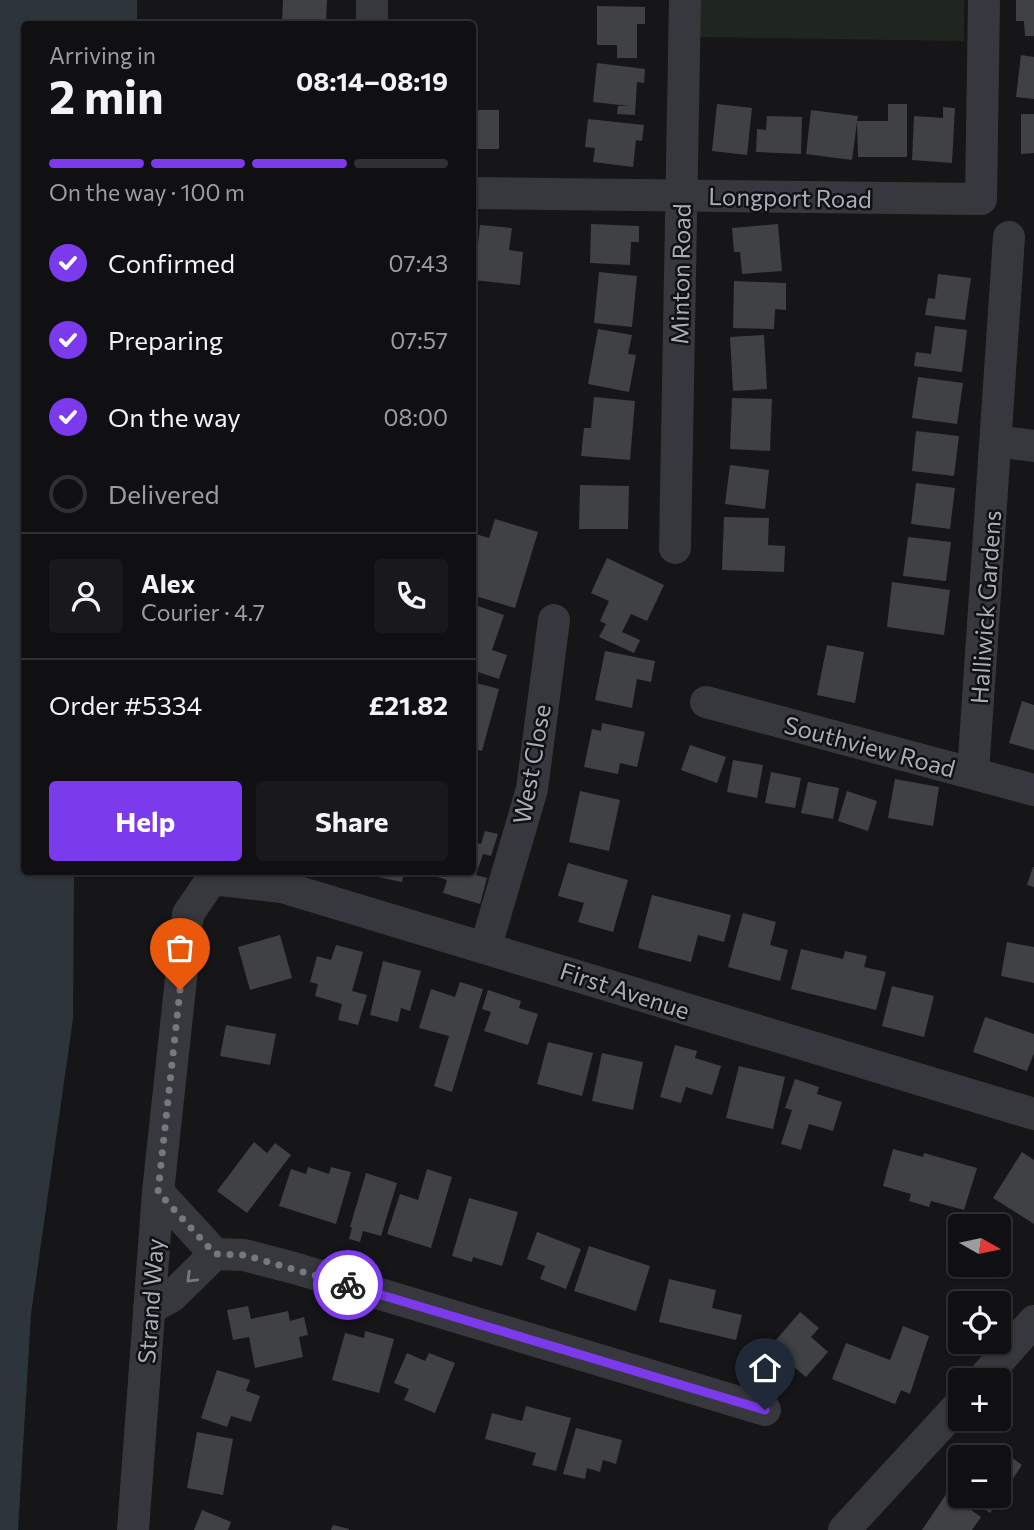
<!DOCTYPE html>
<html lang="en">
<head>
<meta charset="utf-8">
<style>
	body { margin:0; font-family:Commissioner,sans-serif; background:#19191b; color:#f1f3f6; height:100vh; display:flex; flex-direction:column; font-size:26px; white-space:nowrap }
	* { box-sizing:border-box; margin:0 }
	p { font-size:23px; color:#9c9d9f }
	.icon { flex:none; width:38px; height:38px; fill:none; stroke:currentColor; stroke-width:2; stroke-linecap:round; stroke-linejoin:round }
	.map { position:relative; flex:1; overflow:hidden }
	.side { position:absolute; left:21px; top:21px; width:455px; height:854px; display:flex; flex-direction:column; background:#101012; border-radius:7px; box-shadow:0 2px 5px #0004,0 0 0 2px #303032 }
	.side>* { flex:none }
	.needle { width:46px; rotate:99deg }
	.fabs { position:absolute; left:948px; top:1214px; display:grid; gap:14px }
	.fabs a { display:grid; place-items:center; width:63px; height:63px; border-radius:7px; background:#101012; box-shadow:0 2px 5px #0004,0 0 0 2px #303032; font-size:35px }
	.pin { position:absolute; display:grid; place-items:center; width:60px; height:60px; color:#fff; margin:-72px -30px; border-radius:50% 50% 50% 0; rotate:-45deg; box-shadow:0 0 7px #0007 }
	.pin .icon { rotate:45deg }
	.courier { position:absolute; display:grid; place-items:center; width:70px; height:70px; margin:-35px; border:5px solid #7c3aed; border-radius:50%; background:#fff; color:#222; box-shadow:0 2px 9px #0007 }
	.overview em { font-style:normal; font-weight:700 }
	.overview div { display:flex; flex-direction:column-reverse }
	.overview { display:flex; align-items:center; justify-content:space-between; height:119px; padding:0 28px }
	h1 { font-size:46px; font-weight:700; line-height:52px }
	.bar { display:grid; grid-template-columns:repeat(4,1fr); gap:10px 7px; align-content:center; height:84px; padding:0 28px }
	.bar i { height:9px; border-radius:5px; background:#303032 }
	.bar .selected { background:#7c3aed }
	.bar p { grid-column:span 4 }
	.line { display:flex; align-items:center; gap:18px; padding:0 28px; border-top:2px solid #303032 }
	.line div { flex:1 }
	.round { display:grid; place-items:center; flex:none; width:74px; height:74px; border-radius:7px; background:#19191b }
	ol { padding:0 28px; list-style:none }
	li { display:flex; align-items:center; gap:21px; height:77px }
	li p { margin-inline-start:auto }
	li .icon { padding:7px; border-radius:50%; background:#7c3aed; color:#fff; stroke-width:4 }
	li:last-child { color:#9c9d9f }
	li i { width:38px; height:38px; border:4px solid #303032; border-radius:50% }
	.primary-button { display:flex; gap:14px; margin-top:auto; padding:14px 28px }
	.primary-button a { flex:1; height:80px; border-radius:7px; background:#7c3aed; color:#fff; font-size:28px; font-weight:700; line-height:80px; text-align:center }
	.primary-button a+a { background:#19191b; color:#f1f3f6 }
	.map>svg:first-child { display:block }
	.green { fill:#1e261f }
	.water { fill:#2c353c }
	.building { fill:#404145 }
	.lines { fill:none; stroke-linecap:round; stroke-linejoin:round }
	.street { stroke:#37383d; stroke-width:32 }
	.oneway { stroke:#757881 }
	.done { stroke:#757880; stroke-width:7; stroke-dasharray:0 12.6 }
	.route { stroke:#7c3aed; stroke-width:9 }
	.labels { text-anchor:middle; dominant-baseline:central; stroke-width:5; stroke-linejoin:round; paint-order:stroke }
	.street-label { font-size:24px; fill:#a8adb8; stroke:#111113 }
</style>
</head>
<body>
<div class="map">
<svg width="1034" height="1530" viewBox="0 0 1034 1530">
	<rect width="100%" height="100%" fill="#161618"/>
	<polygon class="green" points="700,0 964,0 964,41 700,37"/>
	<polygon class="water" points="0,0 137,0 137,24 24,24 24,872 74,872 73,1019 31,1314 18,1530 0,1530"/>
	<g class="building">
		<polygon points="283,0 327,0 326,24 282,24"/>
		<polygon points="1016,0 1034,0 1034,36 1025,36 1024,21 1016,21"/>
		<polygon points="597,6 645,7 645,24 637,24 637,58 617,58 617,45 597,45"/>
		<rect x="472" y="31" width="5" height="16"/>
		<polygon points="1021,55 1034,57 1034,99 1016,97"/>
		<polygon points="597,63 645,69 644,83 637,82 635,115 617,114 618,106 629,106 593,102"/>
		<polygon points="717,104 752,108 747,155 712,151"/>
		<polygon points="888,104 907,104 907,157 858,157 857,122 852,160 806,154 811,110 858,116 857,121 888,121"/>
		<polygon points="943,107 955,108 952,163 912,160 914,116 943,118"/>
		<rect x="472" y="110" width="27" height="39"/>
		<polygon points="1021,114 1034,114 1034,153 1021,154"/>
		<polygon points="767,116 802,117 801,154 756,152 757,129 766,130"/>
		<polygon points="588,119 644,125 642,141 636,140 633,167 593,162 595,148 585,147"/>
		<polygon points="591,224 639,226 639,242 631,242 630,265 590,263"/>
		<polygon points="778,224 782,271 742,274 740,252 734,252 732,228"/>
		<polygon points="480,225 512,228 509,250 523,252 520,285 474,280"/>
		<polygon points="599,272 637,276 632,327 594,323"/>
		<polygon points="938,274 971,278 965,320 925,315 928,298 935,299"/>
		<polygon points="734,281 786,283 786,310 775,309 774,329 733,328"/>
		<polygon points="935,326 967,330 962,372 914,366 916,352 931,354"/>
		<polygon points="598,329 632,335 628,354 636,355 629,392 588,384"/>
		<polygon points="764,335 767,389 733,391 730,337"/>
		<polygon points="918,377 963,383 957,424 912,418"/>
		<polygon points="594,397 635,401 630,460 581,456 584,428 591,428"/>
		<polygon points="732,398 772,399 770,451 730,449"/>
		<polygon points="916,431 959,436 954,476 912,471"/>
		<polygon points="730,465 769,470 765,509 725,504"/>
		<polygon points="916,483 955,488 950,529 911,524"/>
		<polygon points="580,485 629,486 628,529 579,529"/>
		<polygon points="724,517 769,518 768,545 785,546 784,572 722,570"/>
		<polygon points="495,519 538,532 515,608 472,595 477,566 472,564 472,533 489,538"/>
		<polygon points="908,537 951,542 946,581 903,576"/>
		<polygon points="607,558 664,585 647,621 631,614 622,632 640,640 634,653 599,637 606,624 600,621 609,601 591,593"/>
		<polygon points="892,582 950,590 944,635 887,627"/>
		<polygon points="475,605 504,615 492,650 507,655 499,679 472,670"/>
		<polygon points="827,645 864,652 855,703 817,695"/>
		<polygon points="605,651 655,661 651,682 637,679 632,708 595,700"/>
		<polygon points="472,682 499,689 482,751 472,748"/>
		<polygon points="1022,701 1034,705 1034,750 1009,743"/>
		<polygon points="602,723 645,732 637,767 620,763 618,774 584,767 592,729 601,731"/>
		<polygon points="690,745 726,757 717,783 681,770"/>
		<polygon points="733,760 763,765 757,798 727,792"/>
		<polygon points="771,772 801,778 795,808 765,803"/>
		<polygon points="895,779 939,787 933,826 888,818"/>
		<polygon points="808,782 839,788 833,819 801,813"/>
		<polygon points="580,791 620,800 609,851 569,842"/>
		<polygon points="847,791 877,801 868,831 838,821"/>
		<polygon points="485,831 498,834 491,856 483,854 476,875 487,878 480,904 443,893 447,880 431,875 433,872 472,872 472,842 481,844"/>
		<polygon points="568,863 628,880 613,932 578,922 584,903 558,896"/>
		<polygon points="1033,867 1034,867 1034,887 1027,885"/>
		<polygon points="379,872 404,872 402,882 378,877"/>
		<polygon points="652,895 731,915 724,942 698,935 691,962 638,948"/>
		<polygon points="743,913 776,922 770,945 788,950 780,981 728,967"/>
		<polygon points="280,935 292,978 250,990 238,947"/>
		<polygon points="1007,942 1034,947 1034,983 1001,976"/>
		<polygon points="336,945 363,952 352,991 367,995 358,1025 338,1020 342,1004 315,996 318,984 310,982 317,956 331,960"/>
		<polygon points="801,949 843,959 845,951 867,956 864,967 886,972 876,1010 791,989"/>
		<polygon points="383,961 421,971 410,1011 401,1008 398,1022 370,1015"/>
		<polygon points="460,982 483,989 452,1092 434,1086 449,1036 419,1028 431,989 455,997"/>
		<polygon points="892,986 934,996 924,1037 882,1026"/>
		<polygon points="488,990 521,1001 519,1008 538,1014 528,1045 484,1031 491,1012 482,1009"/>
		<polygon points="985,1017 1034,1034 1034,1053 1027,1071 973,1052"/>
		<polygon points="226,1025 276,1034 270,1065 220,1056"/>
		<polygon points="548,1042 593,1053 582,1096 537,1084"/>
		<polygon points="675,1045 697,1051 695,1058 721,1066 712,1095 686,1087 681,1103 660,1097"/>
		<polygon points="602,1053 643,1062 633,1110 592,1101"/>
		<polygon points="739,1066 785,1077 773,1129 726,1118"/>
		<polygon points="795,1079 819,1087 817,1094 842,1102 833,1131 809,1124 801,1150 781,1144 792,1110 785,1108"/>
		<polygon points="254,1142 267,1153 275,1143 291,1155 247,1213 217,1191"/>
		<polygon points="893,1149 923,1157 924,1153 977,1168 964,1210 931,1201 929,1207 909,1201 911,1194 883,1186"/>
		<polygon points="1022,1152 1034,1160 1034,1224 993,1198"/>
		<polygon points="308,1167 329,1174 331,1167 351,1172 336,1224 279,1206 291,1169 306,1174"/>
		<polygon points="427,1169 452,1177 431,1248 387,1234 400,1194 418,1200"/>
		<polygon points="366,1173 397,1183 381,1236 363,1231 360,1242 349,1239 352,1228 350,1227"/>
		<polygon points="469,1198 518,1212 502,1266 473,1257 472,1262 452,1256"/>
		<polygon points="537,1232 581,1249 566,1289 540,1279 545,1266 527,1259"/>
		<polygon points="589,1246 650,1266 636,1311 574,1291"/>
		<polygon points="669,1279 716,1290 712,1308 742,1315 736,1340 659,1322"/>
		<polygon points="248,1306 251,1319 288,1311 290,1321 304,1317 308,1335 299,1337 303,1357 255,1368 249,1337 233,1340 227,1310"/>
		<polygon points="800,1312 819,1328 811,1337 828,1352 806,1377 770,1347"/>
		<polygon points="903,1326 929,1336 910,1394 901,1390 895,1404 832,1379 846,1343 890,1360"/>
		<polygon points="365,1331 394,1339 379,1393 332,1380 345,1333 364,1338"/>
		<polygon points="407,1353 425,1361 429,1353 455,1363 435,1413 404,1400 409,1389 394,1383"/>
		<polygon points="217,1370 250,1380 246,1391 260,1396 251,1422 231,1416 227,1427 201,1418"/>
		<polygon points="526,1406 571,1418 556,1471 532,1465 536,1453 485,1439 492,1413 522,1421"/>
		<polygon points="576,1428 622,1440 616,1464 603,1460 600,1472 587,1468 585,1479 563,1474"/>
		<polygon points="197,1432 233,1439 223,1495 187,1488"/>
		<polygon points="1000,1449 1022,1465 990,1513 966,1496 999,1496 999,1458 994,1458"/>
		<polygon points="947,1493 981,1517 972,1530 922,1530"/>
		<polygon points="202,1510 231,1522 228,1530 194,1530"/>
		<polygon points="333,1525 349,1529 349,1530 331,1530"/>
	</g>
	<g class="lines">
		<g class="street">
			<polyline points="372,24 372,0"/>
			<polyline points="472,193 981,199 984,0"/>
			<polyline points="997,441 1034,446"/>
			<polyline points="675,548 685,0"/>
			<polyline points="706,702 1034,790"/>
			<polyline points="973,773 1009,237"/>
			<polyline points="212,879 282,887 1034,1114"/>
			<polyline points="486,946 532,789 554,620"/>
			<polyline points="215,1254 244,1255 294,1268 765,1410"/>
			<polyline points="149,1309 172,1296 215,1254 158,1192"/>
			<polyline points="981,1381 1034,1321"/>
			<polyline points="133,1530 158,1192 188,914 212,879 210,872"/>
			<polyline points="844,1530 961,1403"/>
		</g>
	</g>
	<defs><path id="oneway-chevron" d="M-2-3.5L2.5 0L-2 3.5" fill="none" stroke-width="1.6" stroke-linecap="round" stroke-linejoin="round" transform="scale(1.75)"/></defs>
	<use class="oneway" href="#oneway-chevron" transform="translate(191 1278) rotate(136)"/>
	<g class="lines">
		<polyline class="done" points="180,990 158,1192 215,1254 244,1255 348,1285"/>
		<polyline class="route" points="348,1285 765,1410"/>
	</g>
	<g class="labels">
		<g class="street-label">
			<text transform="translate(790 197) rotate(1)">Longport Road</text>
			<text transform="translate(680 274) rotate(-89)">Minton Road</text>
			<text transform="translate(985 607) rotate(-86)">Halliwick Gardens</text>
			<text transform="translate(870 746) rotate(15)">Southview Road</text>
			<text transform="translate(531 764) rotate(-80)">West Close</text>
			<text transform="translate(625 990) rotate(18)">First Avenue</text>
			<text transform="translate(150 1301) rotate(-86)">Strand Way</text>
		</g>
	</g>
</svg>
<div class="fabs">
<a><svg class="needle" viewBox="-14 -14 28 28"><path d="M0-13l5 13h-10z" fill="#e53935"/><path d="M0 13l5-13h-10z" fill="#9c9d9f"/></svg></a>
<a><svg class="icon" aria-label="locate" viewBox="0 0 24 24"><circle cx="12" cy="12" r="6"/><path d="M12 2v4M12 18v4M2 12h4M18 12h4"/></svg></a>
<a>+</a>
<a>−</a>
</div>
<div class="pin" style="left:180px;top:990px;background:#ea580c"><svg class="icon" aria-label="bag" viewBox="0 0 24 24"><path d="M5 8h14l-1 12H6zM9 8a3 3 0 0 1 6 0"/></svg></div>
<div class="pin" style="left:765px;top:1410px;background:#1f2937"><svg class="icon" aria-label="home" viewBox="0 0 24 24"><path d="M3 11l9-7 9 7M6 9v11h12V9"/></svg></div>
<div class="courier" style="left:348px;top:1285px"><svg class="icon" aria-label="bike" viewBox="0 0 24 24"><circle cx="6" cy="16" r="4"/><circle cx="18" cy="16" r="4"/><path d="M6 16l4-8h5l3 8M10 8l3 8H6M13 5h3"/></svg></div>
<section class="side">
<div class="overview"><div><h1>2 min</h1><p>Arriving in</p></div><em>08:14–08:19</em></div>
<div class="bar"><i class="selected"></i><i class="selected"></i><i class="selected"></i><i></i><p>On the way · 100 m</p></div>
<ol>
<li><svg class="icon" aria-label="check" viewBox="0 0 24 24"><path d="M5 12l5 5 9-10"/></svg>Confirmed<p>07:43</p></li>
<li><svg class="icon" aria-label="check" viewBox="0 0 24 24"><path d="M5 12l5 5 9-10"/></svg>Preparing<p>07:57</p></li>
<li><svg class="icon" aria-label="check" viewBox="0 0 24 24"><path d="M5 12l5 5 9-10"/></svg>On the way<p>08:00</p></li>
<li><i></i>Delivered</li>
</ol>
<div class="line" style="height:126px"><a class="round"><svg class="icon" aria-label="person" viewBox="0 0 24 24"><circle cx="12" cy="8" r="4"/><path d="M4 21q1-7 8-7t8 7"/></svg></a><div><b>Alex</b><p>Courier · 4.7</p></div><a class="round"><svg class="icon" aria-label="phone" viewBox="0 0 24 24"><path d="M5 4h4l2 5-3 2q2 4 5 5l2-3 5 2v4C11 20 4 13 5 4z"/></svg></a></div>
<div class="line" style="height:91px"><div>Order #5334</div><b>£21.82</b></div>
<div class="primary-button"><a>Help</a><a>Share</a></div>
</section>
</div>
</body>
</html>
